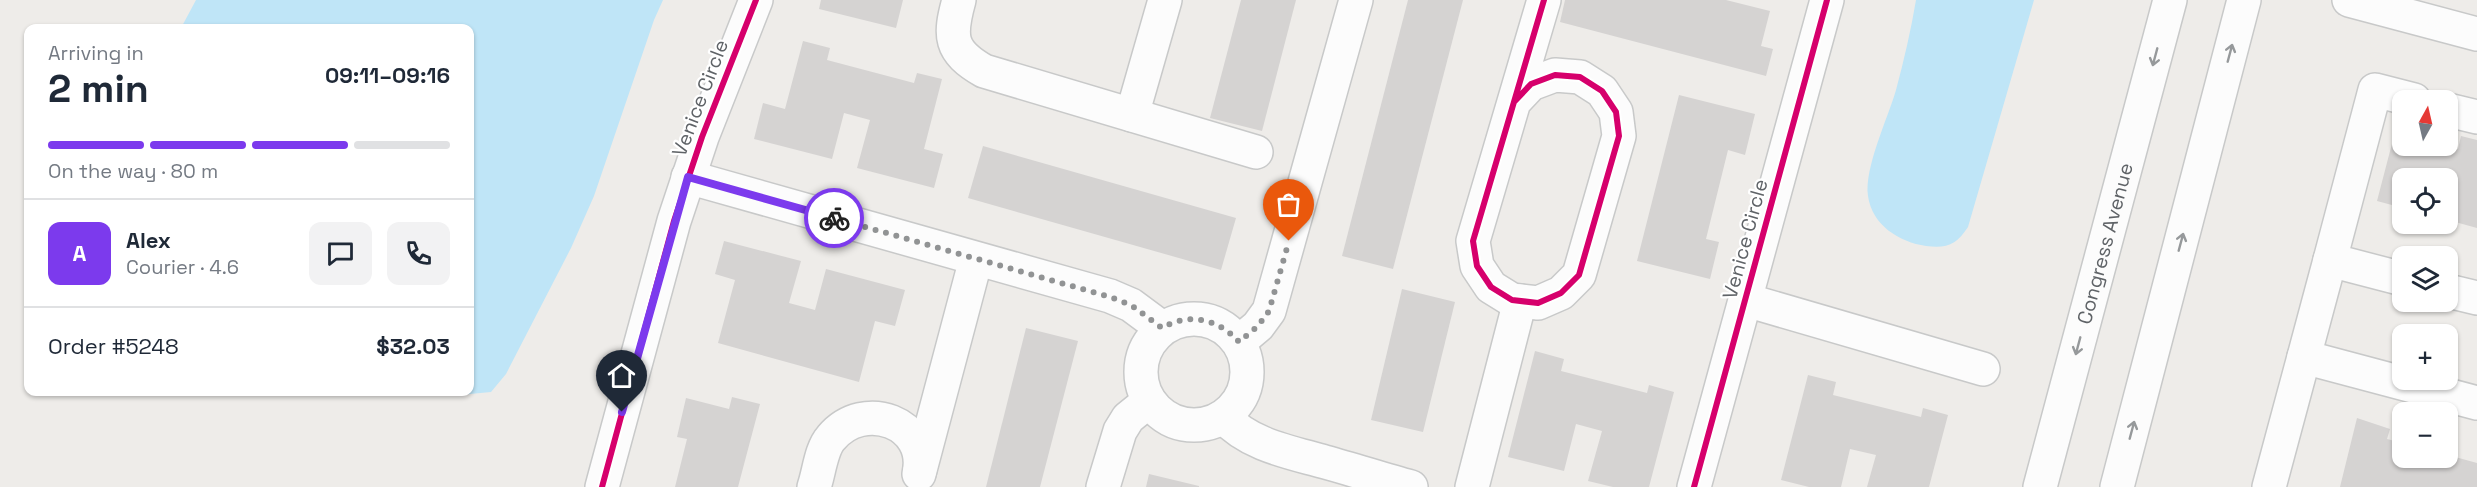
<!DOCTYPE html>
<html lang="en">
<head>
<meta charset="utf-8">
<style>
	body { margin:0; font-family:"Space Grotesk",sans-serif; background:#f2f2f3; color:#1f2937; height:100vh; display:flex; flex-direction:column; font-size:22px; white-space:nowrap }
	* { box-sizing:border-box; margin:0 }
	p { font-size:20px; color:#747a83 }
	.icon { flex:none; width:33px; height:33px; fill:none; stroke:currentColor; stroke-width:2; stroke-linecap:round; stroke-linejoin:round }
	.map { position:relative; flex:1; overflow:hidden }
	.drawer { position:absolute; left:24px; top:24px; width:450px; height:372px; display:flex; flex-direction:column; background:#fff; border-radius:12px; box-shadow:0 2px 4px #0004 }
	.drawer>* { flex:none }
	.needle { width:39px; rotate:8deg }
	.buttons { position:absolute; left:2392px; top:90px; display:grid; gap:12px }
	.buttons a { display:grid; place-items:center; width:66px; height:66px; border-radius:12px; background:#fff; box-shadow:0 2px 4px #0004; font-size:30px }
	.pin { position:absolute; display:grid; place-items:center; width:51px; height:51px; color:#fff; margin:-62px -26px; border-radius:50% 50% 50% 0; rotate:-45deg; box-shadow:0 0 6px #0007 }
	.pin .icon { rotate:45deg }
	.courier { position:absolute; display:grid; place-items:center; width:60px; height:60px; margin:-30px; border:4px solid #7c3aed; border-radius:50%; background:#fff; color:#222; box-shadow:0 2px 8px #0007 }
	.overview em { font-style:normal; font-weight:700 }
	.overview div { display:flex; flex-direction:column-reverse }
	.overview { display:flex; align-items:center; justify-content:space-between; height:102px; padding:0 24px }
	h1 { font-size:39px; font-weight:700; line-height:45px }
	.bar { display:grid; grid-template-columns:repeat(4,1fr); gap:9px 6px; align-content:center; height:72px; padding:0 24px }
	.bar i { height:8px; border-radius:4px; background:#e0e1e3 }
	.bar .active { background:#7c3aed }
	.bar p { grid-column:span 4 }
	.line { display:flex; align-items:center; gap:15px; padding:0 24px; border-top:2px solid #e0e1e3 }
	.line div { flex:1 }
	.round { display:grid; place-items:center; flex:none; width:63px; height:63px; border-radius:12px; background:#f2f2f3 }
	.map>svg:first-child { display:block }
	.water { fill:#bfe5f7 }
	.building { fill:#d5d3d2 }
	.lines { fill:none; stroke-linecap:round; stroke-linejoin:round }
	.minor-casing { stroke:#c8c9c9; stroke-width:36 }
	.minor { stroke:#fcfcfc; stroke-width:33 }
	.cycleway-casing { stroke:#fff; stroke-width:10 }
	.cycleway { stroke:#d6006c; stroke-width:6 }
	.oneway { stroke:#96999b }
	.done { stroke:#919394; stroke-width:6; stroke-dasharray:0 10.8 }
	.route { stroke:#7c3aed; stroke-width:8 }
	.labels { text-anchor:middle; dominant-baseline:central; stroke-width:4.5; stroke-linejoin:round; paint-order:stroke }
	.street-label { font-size:20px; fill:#5f6367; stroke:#fff }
</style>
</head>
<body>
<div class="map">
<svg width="2477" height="487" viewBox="0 0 2477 487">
	<rect width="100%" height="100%" fill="#eeece9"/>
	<g class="water">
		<polygon points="196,0 663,0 654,20 594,196 571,248 506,374 491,392 449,396 426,392 470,392 470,28 181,28"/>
		<path d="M1916 0H2034L1968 227C1957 244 1947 249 1926 246 1899 242 1872 225 1868 196 1864 168 1888 118 1896 90 1904 60 1911 30 1916 0Z"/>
	</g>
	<g class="building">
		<polygon points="821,0 903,0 896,28 819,9"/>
		<polygon points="1241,0 1296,0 1262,131 1210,118"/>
		<polygon points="1408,0 1463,0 1393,269 1342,256"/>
		<polygon points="1565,0 1726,0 1770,11 1761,46 1773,49 1766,76 1560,22"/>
		<polygon points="803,41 830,48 827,60 914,83 917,73 942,79 924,149 943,154 934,188 857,168 870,120 844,113 832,159 754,139 763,103 785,109"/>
		<polygon points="1679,95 1755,114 1745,155 1728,150 1706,239 1719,242 1710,279 1637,261"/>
		<polygon points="2395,132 2403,134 2403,146 2447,146 2458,149 2461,136 2477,140 2477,228 2448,220 2448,178 2403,178 2403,208 2377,201"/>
		<polygon points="983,146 1236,218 1221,270 968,198"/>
		<polygon points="724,241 801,261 789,303 815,310 826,269 905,290 895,326 875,321 859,382 718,343 735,280 715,274"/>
		<polygon points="1402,289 1455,302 1423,432 1371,420"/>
		<polygon points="1026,328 1078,341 1040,487 986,487"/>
		<polygon points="1535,351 1564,359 1561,371 1647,393 1649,385 1674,392 1649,487 1613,487 1588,481 1602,431 1576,424 1564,471 1508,457"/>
		<polygon points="1808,375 1836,382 1833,395 1921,417 1923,408 1948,415 1929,487 1867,487 1876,455 1850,449 1841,487 1809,487 1781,480"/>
		<polygon points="732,397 760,404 738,487 675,487 687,439 677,437 686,398 729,409"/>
		<polygon points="2357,418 2390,429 2387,439 2403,443 2403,458 2448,458 2448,455 2477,463 2477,487 2340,487"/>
		<polygon points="1149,474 1199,486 1199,487 1146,487"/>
	</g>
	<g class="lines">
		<g class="minor-casing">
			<g id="minor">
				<path d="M959 0C949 36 949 51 984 71L1256 152"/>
				<polyline points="2349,0 2477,34"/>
				<polyline points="1514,102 1531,84 1555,75 1580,77 1602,91 1616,112 1619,136 1579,275 1561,293 1538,303 1512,300 1491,287 1477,266 1473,241 1544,0"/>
				<polyline points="2448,110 2477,117"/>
				<polyline points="1132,115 1165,0"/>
				<polyline points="688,177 1110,296 1131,305 1162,328"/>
				<polyline points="2403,279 2330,260 2375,90 2414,100"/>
				<polyline points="2448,291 2477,298"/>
				<polyline points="1746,300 1983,369"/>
				<circle cx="1194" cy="372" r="53"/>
				<polyline points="1239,342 1258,326 1269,311 1356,0"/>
				<polyline points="2304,357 2477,403"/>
				<path d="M1224 417C1249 445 1290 452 1325 462 1354 470 1382 479 1411 487"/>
				<polyline points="920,470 976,259"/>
				<polyline points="602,487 674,221 702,137 756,0"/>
				<path d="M814 487C819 473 821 449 831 438 864 398 930 423 919 474"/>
				<polyline points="1103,487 1120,431 1128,418 1149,401"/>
				<polyline points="1472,487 1520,301"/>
				<polyline points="1694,487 1827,0"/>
				<path id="s1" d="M2040 487 2170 0"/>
				<polyline points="2117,487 2244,0"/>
				<polyline points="2269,487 2330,260"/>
			</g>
		</g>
		<use href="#minor" class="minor"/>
		<g class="cycleway-casing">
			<g id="cycleway">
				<polyline points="1514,102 1531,84 1555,75 1580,77 1602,91 1616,112 1619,136 1579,275 1561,293 1538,303 1512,300 1491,287 1477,266 1473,241 1544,0"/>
				<polyline points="602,487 674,221 702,137 756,0"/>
				<polyline points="1694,487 1827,0"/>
			</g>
		</g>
		<use href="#cycleway" class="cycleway"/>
	</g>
	<defs><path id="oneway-shaft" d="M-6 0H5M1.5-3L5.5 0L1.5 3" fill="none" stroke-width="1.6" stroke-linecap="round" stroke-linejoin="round" transform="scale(1.5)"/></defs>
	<g class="oneway">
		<use href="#oneway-shaft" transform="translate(2230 53) rotate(-75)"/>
		<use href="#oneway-shaft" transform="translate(2155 57) rotate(105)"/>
		<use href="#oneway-shaft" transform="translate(2181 242) rotate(-75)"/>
		<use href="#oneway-shaft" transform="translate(2078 346) rotate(105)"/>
		<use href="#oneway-shaft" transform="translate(2132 430) rotate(-75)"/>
	</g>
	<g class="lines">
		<path class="done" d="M834 218 1110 297 1131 305 1162 328C1189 312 1219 319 1239 342L1258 326 1269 311 1289 241"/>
		<polyline class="route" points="622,412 688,177 834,218"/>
	</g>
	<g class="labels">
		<g class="street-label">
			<text transform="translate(700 98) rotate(-69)">Venice Circle</text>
			<text transform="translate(1745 239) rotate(-75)">Venice Circle</text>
			<text stroke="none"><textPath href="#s1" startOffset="252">Congress Avenue</textPath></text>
		</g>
	</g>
</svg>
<div class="buttons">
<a><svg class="needle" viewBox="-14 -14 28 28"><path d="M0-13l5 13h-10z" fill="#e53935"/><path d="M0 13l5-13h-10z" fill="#747a83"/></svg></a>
<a><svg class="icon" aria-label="locate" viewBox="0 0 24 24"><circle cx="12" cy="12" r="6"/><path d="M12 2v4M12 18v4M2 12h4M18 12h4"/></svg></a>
<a><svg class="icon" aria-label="layers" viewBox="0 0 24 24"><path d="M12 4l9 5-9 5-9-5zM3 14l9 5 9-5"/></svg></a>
<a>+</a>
<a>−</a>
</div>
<div class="pin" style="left:1289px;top:241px;background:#ea580c"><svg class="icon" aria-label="bag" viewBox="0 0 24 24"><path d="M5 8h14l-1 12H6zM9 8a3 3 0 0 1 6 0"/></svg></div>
<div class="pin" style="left:622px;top:412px;background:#1f2937"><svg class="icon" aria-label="home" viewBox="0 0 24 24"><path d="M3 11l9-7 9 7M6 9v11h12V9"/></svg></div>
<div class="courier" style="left:834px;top:218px"><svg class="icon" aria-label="bike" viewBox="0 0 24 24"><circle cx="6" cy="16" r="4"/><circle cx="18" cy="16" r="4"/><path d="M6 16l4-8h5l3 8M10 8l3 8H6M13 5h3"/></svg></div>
<section class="drawer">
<div class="overview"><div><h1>2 min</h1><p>Arriving in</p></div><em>09:11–09:16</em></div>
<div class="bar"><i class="active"></i><i class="active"></i><i class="active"></i><i></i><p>On the way · 80 m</p></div>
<div class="line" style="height:108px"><b class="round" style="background:#7c3aed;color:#fff">A</b><div><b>Alex</b><p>Courier · 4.6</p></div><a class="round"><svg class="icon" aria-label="chat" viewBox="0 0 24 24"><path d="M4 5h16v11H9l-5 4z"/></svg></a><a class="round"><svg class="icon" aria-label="phone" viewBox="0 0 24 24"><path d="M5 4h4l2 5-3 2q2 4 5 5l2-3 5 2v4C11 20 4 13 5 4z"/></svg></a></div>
<div class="line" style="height:78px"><div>Order #5248</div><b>$32.03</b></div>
</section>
</div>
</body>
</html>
